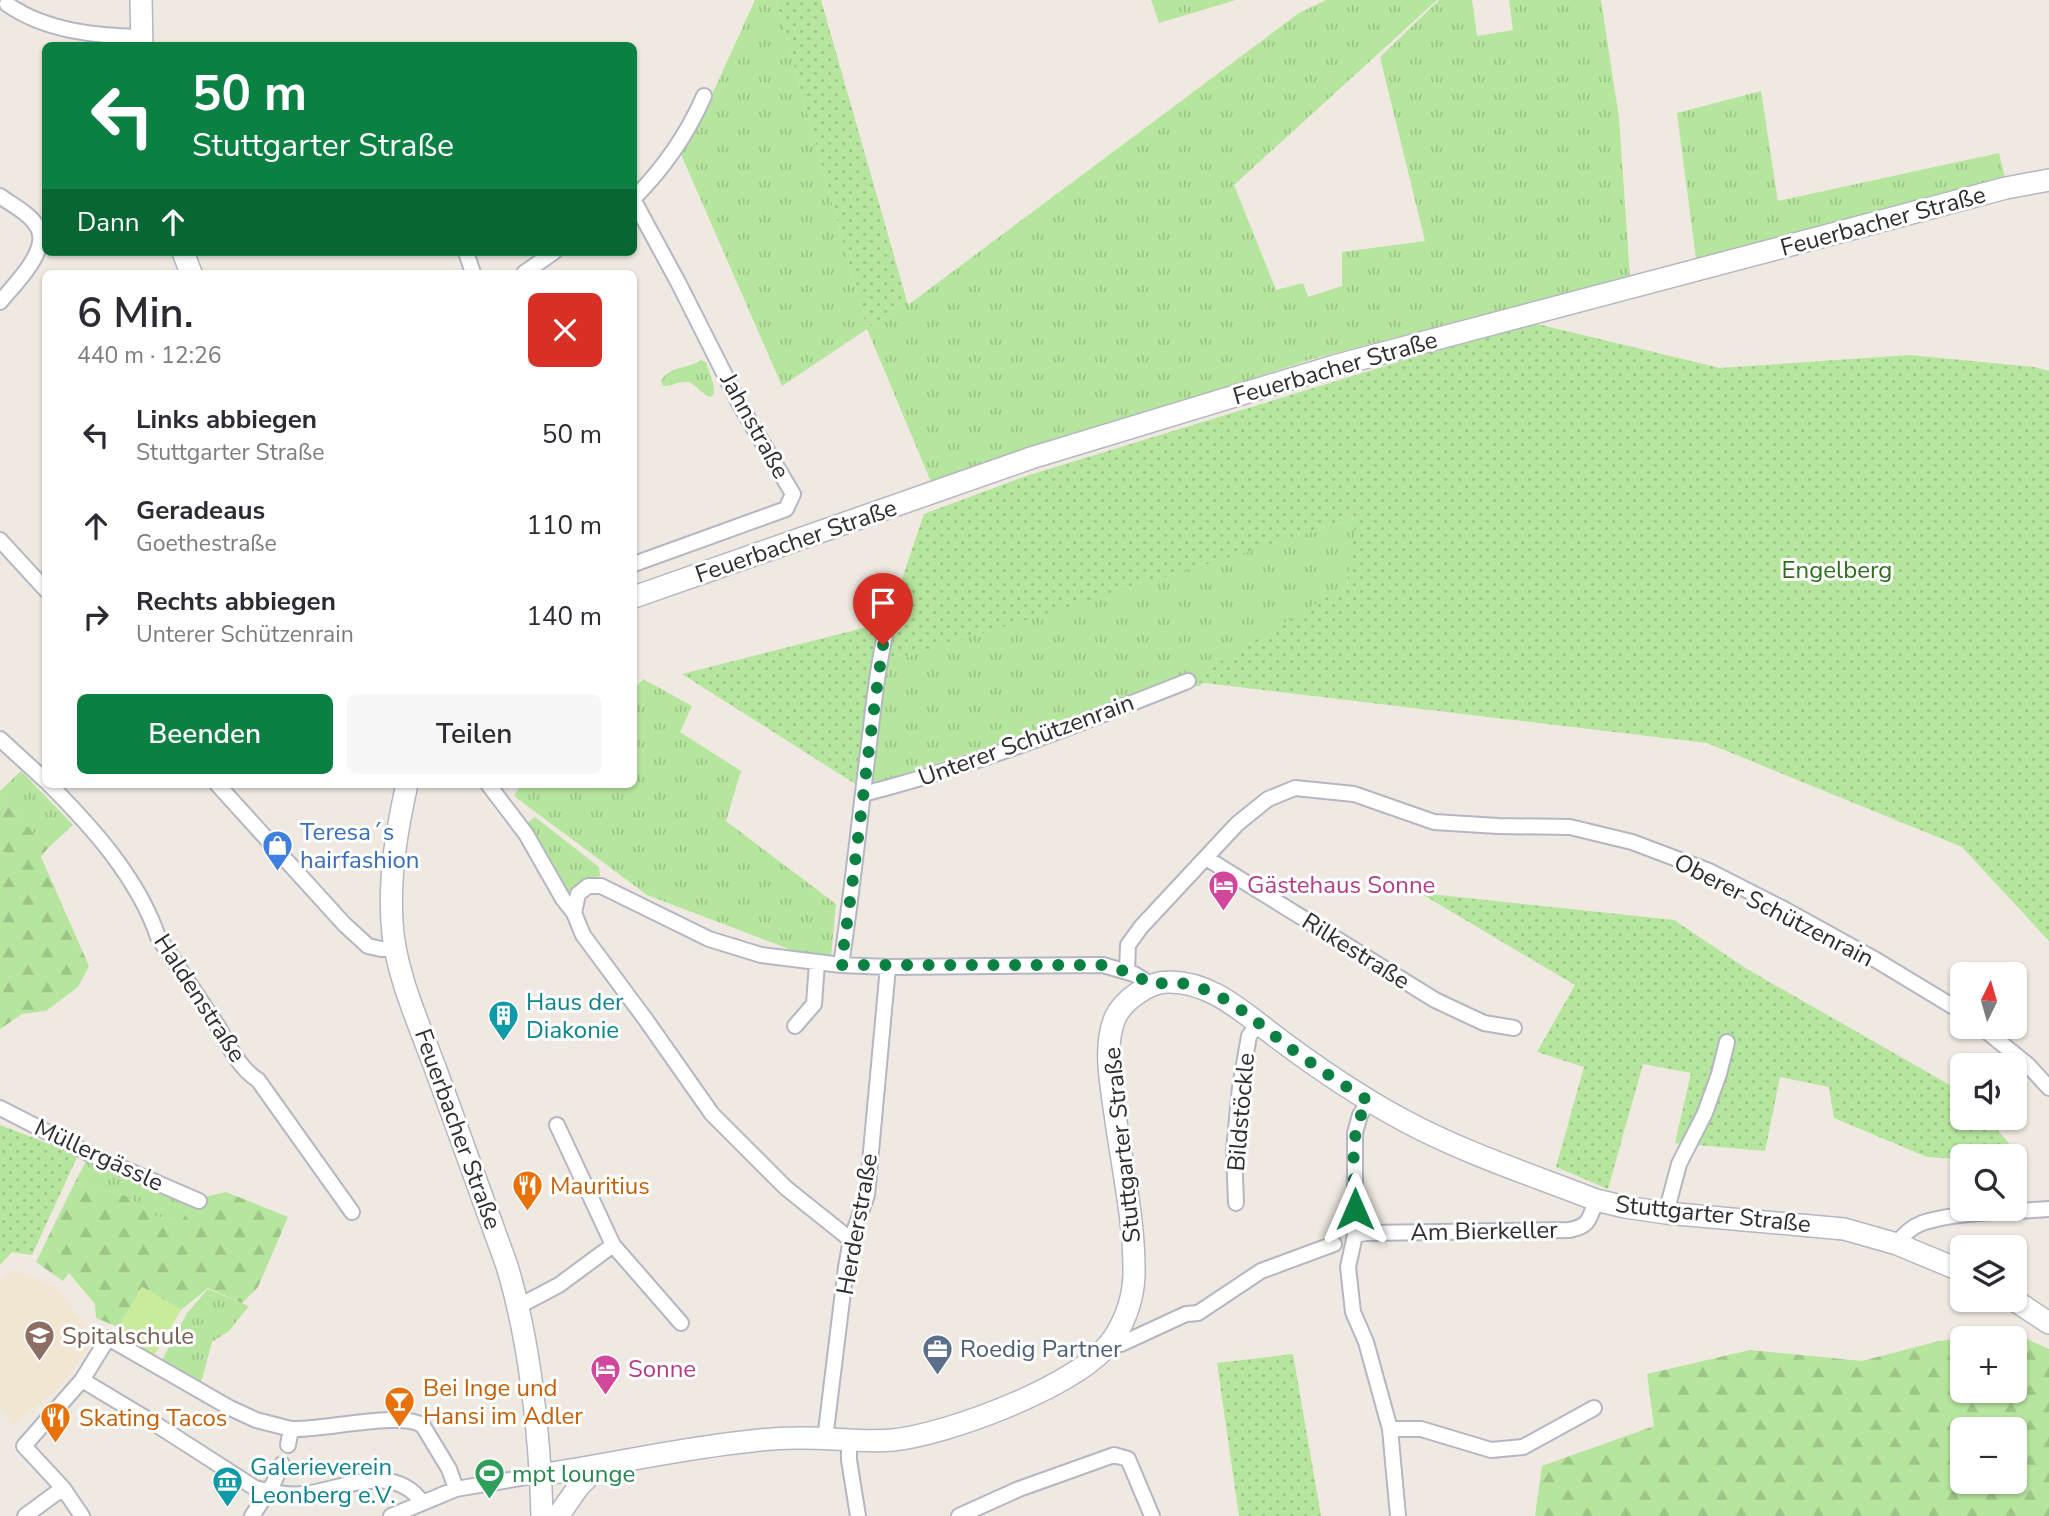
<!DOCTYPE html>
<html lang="de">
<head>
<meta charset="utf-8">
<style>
  body { margin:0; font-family:"Nunito Sans",sans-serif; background:#f7f7f7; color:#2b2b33; height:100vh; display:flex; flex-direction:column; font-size:26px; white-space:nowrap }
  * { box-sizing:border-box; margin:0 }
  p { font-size:23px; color:#7c7c81 }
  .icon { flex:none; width:38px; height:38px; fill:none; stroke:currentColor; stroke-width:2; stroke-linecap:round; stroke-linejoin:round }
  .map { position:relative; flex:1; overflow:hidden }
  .panel { position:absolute; left:42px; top:270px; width:595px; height:518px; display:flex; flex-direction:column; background:#fff; border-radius:10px; box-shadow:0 2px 5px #0004 }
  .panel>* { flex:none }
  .hud { position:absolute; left:42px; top:42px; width:595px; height:214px; border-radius:10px; box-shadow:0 2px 5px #0004; background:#0b8043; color:#fff; overflow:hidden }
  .needle { width:46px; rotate:5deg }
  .controls { position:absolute; left:1950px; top:962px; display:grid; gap:14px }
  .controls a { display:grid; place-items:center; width:77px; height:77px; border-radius:10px; background:#fff; box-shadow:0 2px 5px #0004; font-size:35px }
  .pin { position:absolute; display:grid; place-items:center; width:60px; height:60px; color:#fff; margin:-72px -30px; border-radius:50% 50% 50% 0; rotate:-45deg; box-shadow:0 0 7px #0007 }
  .pin .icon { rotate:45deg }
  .me { position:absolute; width:77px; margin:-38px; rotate:0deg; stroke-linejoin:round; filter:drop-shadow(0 0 5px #0008) }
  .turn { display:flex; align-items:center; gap:24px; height:147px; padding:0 35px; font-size:32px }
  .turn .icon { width:91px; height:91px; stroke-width:2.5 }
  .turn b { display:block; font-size:49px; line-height:60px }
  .then { display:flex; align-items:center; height:66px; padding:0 35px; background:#0003; gap:14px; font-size:26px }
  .round { display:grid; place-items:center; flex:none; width:74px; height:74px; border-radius:10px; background:#f7f7f7 }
  .headline { display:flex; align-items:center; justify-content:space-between; height:119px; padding:0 35px }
  h1 { font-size:42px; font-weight:600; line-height:52px }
  .button { display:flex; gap:14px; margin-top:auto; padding:14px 35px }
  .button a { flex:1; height:80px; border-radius:10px; background:#0b8043; color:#fff; font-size:28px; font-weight:600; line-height:80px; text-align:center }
  .button a+a { background:#f7f7f7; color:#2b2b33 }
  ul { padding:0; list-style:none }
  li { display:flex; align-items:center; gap:21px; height:91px; padding:0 35px }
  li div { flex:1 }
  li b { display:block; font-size:26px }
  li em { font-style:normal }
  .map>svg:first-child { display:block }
</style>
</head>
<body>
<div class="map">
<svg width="2049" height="1516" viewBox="0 0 2049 1516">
  <defs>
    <pattern id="grass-tufts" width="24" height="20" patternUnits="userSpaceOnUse" patternTransform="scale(1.75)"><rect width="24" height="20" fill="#b6e59e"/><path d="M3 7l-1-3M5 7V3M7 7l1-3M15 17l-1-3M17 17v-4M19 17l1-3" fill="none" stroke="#9dc588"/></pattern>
    <pattern id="forest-firs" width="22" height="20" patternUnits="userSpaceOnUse" patternTransform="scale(1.75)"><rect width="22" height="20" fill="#b6e59e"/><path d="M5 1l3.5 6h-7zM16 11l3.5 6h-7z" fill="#9dc588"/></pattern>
    <pattern id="garden-dots" width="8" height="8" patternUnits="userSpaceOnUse" patternTransform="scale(1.75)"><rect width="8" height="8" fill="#b6e59e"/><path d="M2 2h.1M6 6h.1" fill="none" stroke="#9dc588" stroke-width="1.8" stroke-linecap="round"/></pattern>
  </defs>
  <rect width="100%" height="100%" fill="#efe9e1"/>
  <!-- education -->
  <path fill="#f0e6d1" d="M 14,1270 L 58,1288 L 94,1340 L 60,1387 L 13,1425 L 0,1409 L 0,1280 Z"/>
  <!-- grass -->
  <path fill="url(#grass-tufts)" d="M 755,0 L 776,0 L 867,328 L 908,305 L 1299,13 L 1326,0 L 1437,0 L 1234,185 L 1276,290 L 1303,283 L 1308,297 L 1342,286 L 1342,252 L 1425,241 L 1380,57 L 1439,0 L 1472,0 L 1477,36 L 1513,30 L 1509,0 L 1601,0 L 1619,118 L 1630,277 L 1312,359 L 932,484 L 867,329 L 782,386 L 680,152 L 715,88 Z
    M 1151,0 L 1236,0 L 1159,23 Z
    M 1761,91 L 1778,201 L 1999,153 L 2005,178 L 1696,259 L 1677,113 Z
    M 701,360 L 706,362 C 710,377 714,378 714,394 L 710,397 C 702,394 698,387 691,383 C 682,379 673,387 663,386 L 661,381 C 670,365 687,370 701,360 Z
    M 1357,518 L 1347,585 L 1199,686 L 1181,684 L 864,787 L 881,660 Z
    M 643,679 L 692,706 L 680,732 L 741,771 L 726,821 L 836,904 L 831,956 L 794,951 L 647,895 L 514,796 L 522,784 L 634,784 L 634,690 Z
    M 21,771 L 73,825 L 48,848 L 0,797 L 0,791 Z
    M 535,817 L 599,867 L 600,876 C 586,878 580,883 572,893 L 565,894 L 525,825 Z
    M 90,1154 L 195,1199 L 182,1220 L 157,1217 L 126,1196 L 75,1182 Z
    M 208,1289 L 249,1306 L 229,1331 L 212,1342 L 202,1379 L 196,1389 L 172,1374 L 162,1360 L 187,1313 Z"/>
  <!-- forest -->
  <path fill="url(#forest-firs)" fill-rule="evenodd" d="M 0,797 L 48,848 L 41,857 L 89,966 L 78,987 L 46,1011 L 22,1014 L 0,1029 Z
    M 75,1182 L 126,1196 L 157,1217 L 182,1220 L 195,1199 L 226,1192 L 288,1217 L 258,1287 L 242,1303 L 208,1288 L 181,1310 L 142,1287 L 118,1327 L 96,1318 L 95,1304 L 69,1273 L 63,1281 L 36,1262 Z
    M 2006,1330 L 2049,1349 L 2049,1516 L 1535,1516 L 1542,1466 L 1654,1426 L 1647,1374 L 1750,1350 L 1862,1361 L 1935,1342 ZM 1962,1339 L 2014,1339 L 2014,1391 L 1962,1391 ZM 1962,1430 L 2014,1430 L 2014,1482 L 1962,1482 Z"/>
  <!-- garden -->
  <path fill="url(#garden-dots)" d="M 776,0 L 821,0 L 908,305 L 867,328 Z
    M 1529,322 L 1720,368 L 1910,355 L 2034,367 L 2049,371 L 2049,941 L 1962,847 L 1707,743 L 1188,681 L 1347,585 L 1356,518 L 880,665 L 860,787 L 682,674 L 871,626 L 885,629 L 924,514 L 1026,476 Z
    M 1420,893 L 1674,920 L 1747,969 L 1962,1092 L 1962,1118 L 1987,1118 L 2027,1164 L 2014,1163 L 2014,1157 L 1962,1157 L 1962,1159 L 1927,1157 L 1834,1118 L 1829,1087 L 1780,1077 L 1765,1151 L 1675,1143 L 1691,1073 L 1643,1064 L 1608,1189 L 1556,1167 L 1584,1067 L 1537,1052 L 1575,985 Z
    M 0,1125 L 78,1155 L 32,1255 L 12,1252 L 0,1265 Z
    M 1293,1354 L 1321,1516 L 1239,1516 L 1217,1363 Z"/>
  <!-- pitch -->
  <path fill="#c9ec9a" d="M 142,1287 L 181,1310 L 152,1359 L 127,1344 L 132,1335 L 118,1327 Z"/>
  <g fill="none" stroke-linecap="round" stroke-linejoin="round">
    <defs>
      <path id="street" d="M 7,4 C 45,31 96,36 141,37
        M 0,196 C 12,205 31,214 38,228 C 50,251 13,286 0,302
        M 634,198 C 664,168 687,135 704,96
        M 634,201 L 679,284 L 740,405 L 793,494 L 786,509 L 634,564
        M 466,252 L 473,273
        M 524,273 L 554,252
        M 0,540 L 46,590
        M 0,739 L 46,781
        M 49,784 C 92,827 138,878 158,937 L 219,1028 C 228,1046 241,1070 258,1080 L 352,1212
        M 217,784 L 344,924 L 368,946 L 381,949 L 395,949
        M 488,784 L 526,834 L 563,899 L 574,913
        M 863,794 C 974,766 1082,723 1188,681
        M 1206,858 L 1435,1000 L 1484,1023 L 1514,1028
        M 841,965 C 852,894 859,823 868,752 C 874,704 878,655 892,609
        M 1127,971 L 1128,945 L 1141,927 L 1237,824 L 1268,799 L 1295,788 L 1354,794 L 1434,822 L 1498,826 L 1570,827 L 1632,842 L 1709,871 L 1780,907 L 1876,960 L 1962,1012
        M 795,1026 L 814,1004 L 817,963
        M 1981,1027 L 2028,1065 L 2049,1088
        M 1369,1101 L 1360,1115 L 1355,1133 L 1355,1235 L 1348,1267 L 1353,1312 L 1366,1342 L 1390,1429 L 1398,1516
        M 0,1108 L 90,1154 L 199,1201
        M 557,1125 L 613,1245 L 681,1323
        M 1236,1203 L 1234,1150 L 1240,1087 L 1249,1036 L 1258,1023
        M 1666,1213 L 1679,1164 L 1705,1113 L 1719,1074 L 1727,1042
        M 1355,1235 L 1366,1233 L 1569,1230 C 1589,1227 1590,1218 1596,1200
        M 851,1240 L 786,1188 L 712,1114 L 646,1020 L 583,935 L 574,913 L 578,894 L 588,886 L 601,886 L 709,939 L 761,955 L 841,965 L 888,967 L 1103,965 L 1134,974 L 1152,985
        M 1897,1244 C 1903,1235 1912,1227 1922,1223 C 1959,1211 2010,1212 2049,1209
        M 519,1306 L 559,1285 L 613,1245
        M 1110,1344 L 1121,1344 L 1186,1314 L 1198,1313 L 1261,1271 L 1334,1244
        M 82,1380 L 157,1425 L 255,1488 C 270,1492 289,1496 304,1494 C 343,1489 393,1462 422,1502
        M 1390,1429 L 1421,1429 L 1491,1450 L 1523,1447 L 1594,1408
        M 825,1439 L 846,1267 L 851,1240 L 867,1195 L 888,967
        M 849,1440 L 849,1460 L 858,1516
        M 288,1445 L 291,1429 C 321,1431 404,1410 423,1426 L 449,1469 L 456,1489
        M 25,1516 L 63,1488
        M 82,1516 L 63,1488 L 24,1446 L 82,1380 L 108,1338 L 230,1408 L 256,1420 L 291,1429
        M 252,1516 L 273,1484 L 282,1464
        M 391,1516 L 456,1489 L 539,1475
        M 959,1516 L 1019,1489 L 1114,1455 L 1128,1459 L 1152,1516"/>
      <path id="secondary" d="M 141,0 L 142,46
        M 183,252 L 191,273
        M 634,597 L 1031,458 L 1334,366 L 2006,188 L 2049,180
        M 407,784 C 397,829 389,875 392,922 C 394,970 419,1024 436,1070 C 460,1135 483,1200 507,1266 C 530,1342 540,1436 542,1516
        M 2014,1300 L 2049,1323
        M 539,1475 C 610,1465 680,1448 752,1441 C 767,1439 782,1438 796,1438 C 829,1437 861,1443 893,1440 C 949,1434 1081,1385 1113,1339 C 1125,1321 1133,1298 1134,1276 C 1135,1222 1122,1167 1115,1114 C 1111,1084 1103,1047 1115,1018 C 1123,1000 1149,982 1168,982 C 1207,981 1238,1008 1267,1030 C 1310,1063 1355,1094 1403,1120 C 1464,1153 1532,1175 1596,1200 L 1625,1207 L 1666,1213 L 1844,1229 L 1897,1244 L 1962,1271
        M 558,1516 L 579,1486 L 599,1466"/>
    </defs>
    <!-- street casing -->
    <use href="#street" stroke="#b4b7c1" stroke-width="18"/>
    <!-- secondary casing -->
    <use href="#secondary" stroke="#b4b7c1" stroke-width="24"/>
    <!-- street -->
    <use href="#street" stroke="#fff" stroke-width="14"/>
    <!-- secondary -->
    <use href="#secondary" stroke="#fff" stroke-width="21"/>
  </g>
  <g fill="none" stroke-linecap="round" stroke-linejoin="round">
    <!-- route -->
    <path stroke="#0b8043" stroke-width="12" stroke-dasharray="0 21.6" d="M 883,645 C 867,752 857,859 841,965 L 1103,965 L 1134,974 L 1152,985 C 1207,971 1253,1021 1293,1050 C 1318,1068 1343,1085 1369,1101 C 1347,1130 1355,1174 1355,1209"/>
  </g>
  <!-- icons -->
  <defs>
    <symbol id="shop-pin" viewBox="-11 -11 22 30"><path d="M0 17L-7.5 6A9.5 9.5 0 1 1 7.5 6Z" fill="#3f7fe0" stroke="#fff"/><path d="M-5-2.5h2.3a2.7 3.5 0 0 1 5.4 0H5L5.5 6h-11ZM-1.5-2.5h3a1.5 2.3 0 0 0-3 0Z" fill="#fff"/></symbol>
    <symbol id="hotel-pin" viewBox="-11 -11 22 30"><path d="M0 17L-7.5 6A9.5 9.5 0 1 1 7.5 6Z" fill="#d1479c" stroke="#fff"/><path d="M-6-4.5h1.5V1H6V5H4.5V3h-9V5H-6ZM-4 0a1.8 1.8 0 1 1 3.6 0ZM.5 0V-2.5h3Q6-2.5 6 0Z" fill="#fff"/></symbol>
    <symbol id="building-pin" viewBox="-11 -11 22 30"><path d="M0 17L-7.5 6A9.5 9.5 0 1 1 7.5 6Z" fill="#0f9aa8" stroke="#fff"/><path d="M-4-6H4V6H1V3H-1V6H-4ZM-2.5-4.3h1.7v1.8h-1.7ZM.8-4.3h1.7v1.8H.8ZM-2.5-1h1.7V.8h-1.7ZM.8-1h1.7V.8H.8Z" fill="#fff"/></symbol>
    <symbol id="restaurant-pin" viewBox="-11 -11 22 30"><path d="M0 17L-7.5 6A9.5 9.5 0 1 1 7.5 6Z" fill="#e8710a" stroke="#fff"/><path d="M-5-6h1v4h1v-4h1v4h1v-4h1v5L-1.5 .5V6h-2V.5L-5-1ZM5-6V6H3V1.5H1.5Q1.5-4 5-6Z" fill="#fff"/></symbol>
    <symbol id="school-pin" viewBox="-11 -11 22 30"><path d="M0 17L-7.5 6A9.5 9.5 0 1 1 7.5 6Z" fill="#8d6e63" stroke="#fff"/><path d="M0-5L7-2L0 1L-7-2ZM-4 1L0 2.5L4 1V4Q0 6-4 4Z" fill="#fff"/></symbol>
    <symbol id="office-pin" viewBox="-11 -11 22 30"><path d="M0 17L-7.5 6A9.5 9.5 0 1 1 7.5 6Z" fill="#5c6f8a" stroke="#fff"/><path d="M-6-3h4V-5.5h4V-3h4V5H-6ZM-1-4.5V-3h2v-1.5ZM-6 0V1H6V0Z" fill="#fff"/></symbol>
    <symbol id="bar-pin" viewBox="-11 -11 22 30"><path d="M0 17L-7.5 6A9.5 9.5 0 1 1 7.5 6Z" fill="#e8710a" stroke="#fff"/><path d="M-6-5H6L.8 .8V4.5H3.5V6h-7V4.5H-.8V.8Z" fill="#fff"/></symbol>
    <symbol id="stadium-pin" viewBox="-11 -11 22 30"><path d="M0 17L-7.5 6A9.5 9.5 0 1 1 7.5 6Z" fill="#2e9e5b" stroke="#fff"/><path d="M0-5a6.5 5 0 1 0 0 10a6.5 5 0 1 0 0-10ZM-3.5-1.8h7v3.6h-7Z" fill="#fff"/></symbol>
    <symbol id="museum-pin" viewBox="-11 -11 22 30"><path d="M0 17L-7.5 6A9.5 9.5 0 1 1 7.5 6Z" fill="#0f9aa8" stroke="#fff"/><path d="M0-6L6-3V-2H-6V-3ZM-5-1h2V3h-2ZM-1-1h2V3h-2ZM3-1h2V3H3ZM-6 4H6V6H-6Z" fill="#fff"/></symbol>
  </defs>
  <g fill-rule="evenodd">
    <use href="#shop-pin" x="260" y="828" width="35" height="47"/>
    <use href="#hotel-pin" x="1206" y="868" width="35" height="47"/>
    <use href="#building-pin" x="486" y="998" width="35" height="47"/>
    <use href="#restaurant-pin" x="510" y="1168" width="35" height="47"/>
    <use href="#school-pin" x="22" y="1318" width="35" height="47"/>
    <use href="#office-pin" x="920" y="1332" width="35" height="47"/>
    <use href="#hotel-pin" x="588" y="1352" width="35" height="47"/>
    <use href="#bar-pin" x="382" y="1384" width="35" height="47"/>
    <use href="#restaurant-pin" x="38" y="1400" width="35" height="47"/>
    <use href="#stadium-pin" x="472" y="1456" width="35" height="47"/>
    <use href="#museum-pin" x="210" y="1464" width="35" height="47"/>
  </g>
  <g text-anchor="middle" stroke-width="6" stroke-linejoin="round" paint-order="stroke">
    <!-- street labels -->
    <g font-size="24" fill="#2e2e2e" stroke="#fff">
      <text transform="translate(1883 221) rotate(-15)" y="8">Feuerbacher Straße</text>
      <text transform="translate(1335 368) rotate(-16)" y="8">Feuerbacher Straße</text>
      <text transform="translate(755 426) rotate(61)" y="8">Jahnstraße</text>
      <text transform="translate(796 541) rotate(-19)" y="8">Feuerbacher Straße</text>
      <text transform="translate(1026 740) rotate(-20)" y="8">Unterer Schützenrain</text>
      <text transform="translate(1774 910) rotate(27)" y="8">Oberer Schützenrain</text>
      <text transform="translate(1356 951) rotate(32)" y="8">Rilkestraße</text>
      <text transform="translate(200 998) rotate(57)" y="8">Haldenstraße</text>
      <text transform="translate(1241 1112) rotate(-85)" y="8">Bildstöckle</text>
      <text transform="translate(458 1129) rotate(70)" y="8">Feuerbacher Straße</text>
      <text transform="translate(1122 1145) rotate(-96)" y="8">Stuttgarter Straße</text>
      <text transform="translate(99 1155) rotate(25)" y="8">Müllergässle</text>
      <text transform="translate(1713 1214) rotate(6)" y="8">Stuttgarter Straße</text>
      <text transform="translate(857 1224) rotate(-80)" y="8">Herderstraße</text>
      <text transform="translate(1484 1231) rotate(-1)" y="8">Am Bierkeller</text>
    </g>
    <!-- park labels -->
    <g font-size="24" fill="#2c6e1b" stroke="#fff">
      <text x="1837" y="578">Engelberg</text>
    </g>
    <!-- shop labels -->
    <g font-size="24" fill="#366cbe" stroke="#fff" text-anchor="start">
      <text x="300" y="840">Teresa´s<tspan x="300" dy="28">hairfashion</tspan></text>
    </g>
    <!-- hotel labels -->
    <g font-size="24" fill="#b23c85" stroke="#fff" text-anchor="start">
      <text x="1247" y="893">Gästehaus Sonne</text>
      <text x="628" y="1377">Sonne</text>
    </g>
    <!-- culture labels -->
    <g font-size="24" fill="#0d838f" stroke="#fff" text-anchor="start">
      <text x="526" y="1010">Haus der<tspan x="526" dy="28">Diakonie</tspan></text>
      <text x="250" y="1475">Galerieverein<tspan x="250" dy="28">Leonberg e.V.</tspan></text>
    </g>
    <!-- food labels -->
    <g font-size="24" fill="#c56008" stroke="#fff" text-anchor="start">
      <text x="550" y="1194">Mauritius</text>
      <text x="423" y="1396">Bei Inge und<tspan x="423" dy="28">Hansi im Adler</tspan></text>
      <text x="79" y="1426">Skating Tacos</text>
    </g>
    <!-- education labels -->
    <g font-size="24" fill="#785e54" stroke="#fff" text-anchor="start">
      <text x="62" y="1344">Spitalschule</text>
    </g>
    <!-- service labels -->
    <g font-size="24" fill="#4e5e75" stroke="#fff" text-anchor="start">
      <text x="960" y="1357">Roedig Partner</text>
    </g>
    <!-- leisure labels -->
    <g font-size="24" fill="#27864d" stroke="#fff" text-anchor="start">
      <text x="512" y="1482">mpt lounge</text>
    </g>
  </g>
</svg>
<div class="controls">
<a><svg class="needle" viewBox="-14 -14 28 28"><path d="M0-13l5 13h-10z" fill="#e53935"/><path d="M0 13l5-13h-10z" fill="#7c7c81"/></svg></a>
<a><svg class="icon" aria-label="sound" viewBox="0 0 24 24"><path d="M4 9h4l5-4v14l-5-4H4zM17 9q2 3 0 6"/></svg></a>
<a><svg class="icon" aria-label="search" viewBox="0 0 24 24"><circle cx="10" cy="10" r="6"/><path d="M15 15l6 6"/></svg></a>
<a><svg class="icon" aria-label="layers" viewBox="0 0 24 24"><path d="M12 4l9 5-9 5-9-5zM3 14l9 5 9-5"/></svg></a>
<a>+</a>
<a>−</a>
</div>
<div class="pin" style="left:883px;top:645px;background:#d93025"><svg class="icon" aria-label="arrive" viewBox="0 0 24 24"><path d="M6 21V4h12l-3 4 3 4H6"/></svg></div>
<svg class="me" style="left:1355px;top:1209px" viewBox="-20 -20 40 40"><path d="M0-17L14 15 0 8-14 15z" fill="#0b8043" stroke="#fff" stroke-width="4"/></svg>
<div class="hud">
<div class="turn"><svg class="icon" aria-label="left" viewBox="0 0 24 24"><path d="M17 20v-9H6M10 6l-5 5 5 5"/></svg><div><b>50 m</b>Stuttgarter Straße</div></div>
<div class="then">Dann<svg class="icon" aria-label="ahead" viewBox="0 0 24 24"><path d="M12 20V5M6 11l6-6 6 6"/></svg></div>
</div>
<section class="panel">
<div class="headline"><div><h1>6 Min.</h1><p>440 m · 12:26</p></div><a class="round" style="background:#d93025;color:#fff"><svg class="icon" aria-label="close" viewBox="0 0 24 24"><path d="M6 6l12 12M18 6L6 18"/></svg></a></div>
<ul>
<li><svg class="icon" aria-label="left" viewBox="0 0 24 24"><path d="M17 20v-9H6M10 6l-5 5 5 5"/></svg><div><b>Links abbiegen</b><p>Stuttgarter Straße</p></div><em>50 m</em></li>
<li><svg class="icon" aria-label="ahead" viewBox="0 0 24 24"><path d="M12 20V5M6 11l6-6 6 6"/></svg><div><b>Geradeaus</b><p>Goethestraße</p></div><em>110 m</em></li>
<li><svg class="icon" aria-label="right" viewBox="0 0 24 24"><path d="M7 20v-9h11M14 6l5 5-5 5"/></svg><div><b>Rechts abbiegen</b><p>Unterer Schützenrain</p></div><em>140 m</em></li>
</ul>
<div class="button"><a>Beenden</a><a>Teilen</a></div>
</section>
</div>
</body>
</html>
